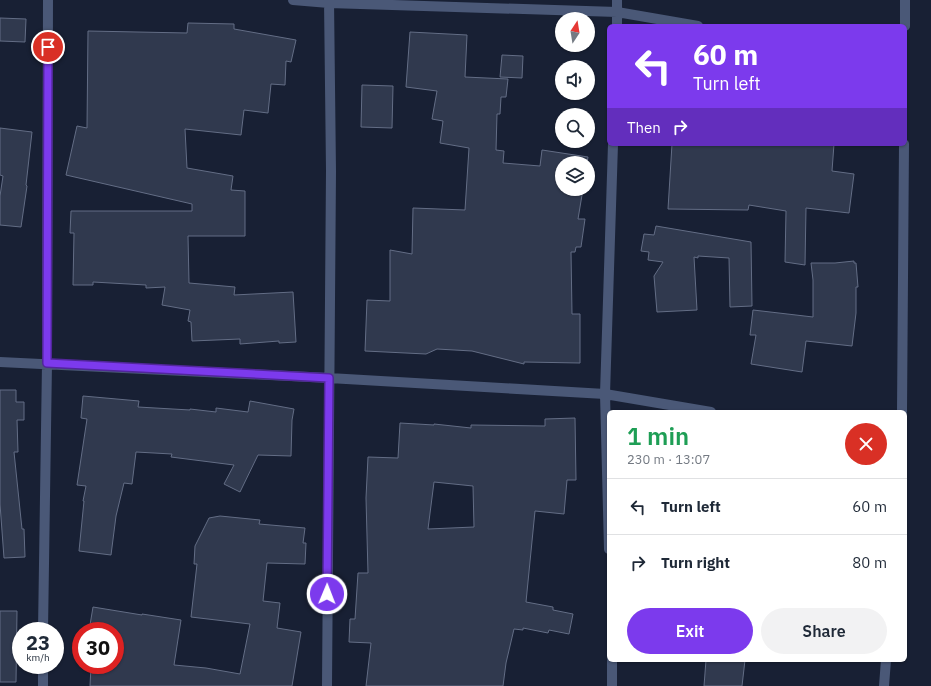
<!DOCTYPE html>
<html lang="en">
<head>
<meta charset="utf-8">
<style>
  body { margin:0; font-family:"IBM Plex Sans",sans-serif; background:#f2f2f3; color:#1f2937; height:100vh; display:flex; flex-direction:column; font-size:15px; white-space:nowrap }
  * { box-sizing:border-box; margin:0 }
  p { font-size:13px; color:#747a83 }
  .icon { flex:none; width:22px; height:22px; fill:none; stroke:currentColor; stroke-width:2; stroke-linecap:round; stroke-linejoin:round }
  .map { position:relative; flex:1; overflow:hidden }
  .side { position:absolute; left:607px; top:410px; width:300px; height:252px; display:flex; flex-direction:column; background:#fff; border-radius:6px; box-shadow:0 1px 3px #0004 }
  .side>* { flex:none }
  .hud { position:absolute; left:607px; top:24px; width:300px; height:122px; border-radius:6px; box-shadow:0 1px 3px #0004; background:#7c3aed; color:#fff; overflow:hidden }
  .needle { width:26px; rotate:12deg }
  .tools { position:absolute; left:555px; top:12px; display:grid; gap:8px }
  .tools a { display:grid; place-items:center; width:40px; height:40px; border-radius:50%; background:#fff; box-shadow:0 1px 3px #0004; font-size:20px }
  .speed { position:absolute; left:12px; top:622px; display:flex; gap:8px; font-size:20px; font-weight:700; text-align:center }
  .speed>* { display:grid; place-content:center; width:52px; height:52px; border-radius:50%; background:#fff; box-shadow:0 1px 3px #0004; line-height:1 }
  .speed small { font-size:10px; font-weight:400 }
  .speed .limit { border:6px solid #d22; background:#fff; color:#111 }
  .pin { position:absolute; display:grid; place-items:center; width:34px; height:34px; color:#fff; margin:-17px; border:2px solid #fff; border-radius:50%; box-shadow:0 1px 4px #0007 }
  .me { position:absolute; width:44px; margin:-22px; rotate:1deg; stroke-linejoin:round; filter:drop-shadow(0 0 3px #0008) }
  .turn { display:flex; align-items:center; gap:14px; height:84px; padding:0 20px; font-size:18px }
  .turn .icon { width:52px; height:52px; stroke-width:2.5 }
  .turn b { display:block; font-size:28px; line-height:34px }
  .then { display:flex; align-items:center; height:38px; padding:0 20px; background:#0003; gap:8px; font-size:15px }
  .round { display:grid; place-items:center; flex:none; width:42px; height:42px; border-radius:21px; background:#f2f2f3 }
  .headline { display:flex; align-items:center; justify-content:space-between; height:68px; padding:0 20px }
  h1 { font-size:24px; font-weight:600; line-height:30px; color:#1e9e55 }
  .cta { display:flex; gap:8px; margin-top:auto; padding:8px 20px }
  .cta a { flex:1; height:46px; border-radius:24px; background:#7c3aed; color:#fff; font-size:16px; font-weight:600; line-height:46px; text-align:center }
  .cta a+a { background:#f2f2f3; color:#1f2937 }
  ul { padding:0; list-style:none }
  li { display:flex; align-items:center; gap:12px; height:56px; padding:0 20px; border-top:1px solid #e0e1e3 }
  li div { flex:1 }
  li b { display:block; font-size:15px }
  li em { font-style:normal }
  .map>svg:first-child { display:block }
</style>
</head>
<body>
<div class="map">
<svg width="931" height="686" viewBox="0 0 931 686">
  <rect width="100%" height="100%" fill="#182034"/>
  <!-- building -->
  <path fill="#30394e" stroke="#636d85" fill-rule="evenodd" d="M 0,18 L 26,19 L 25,42 L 0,41 Z
    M 188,23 L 234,24 L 234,29 L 296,40 L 291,62 L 286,61 L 285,85 L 271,84 L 268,113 L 244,110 L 241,135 L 185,129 L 187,168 L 233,176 L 231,190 L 245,191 L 245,236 L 188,236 L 189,283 L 235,287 L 234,295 L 293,292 L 296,342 L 279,343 L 279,341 L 240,344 L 240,339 L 192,341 L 191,322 L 188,321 L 190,310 L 162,305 L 165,287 L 146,288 L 146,285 L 93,282 L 93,285 L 73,285 L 74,233 L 70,233 L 71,211 L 192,211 L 192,204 L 66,175 L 77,126 L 87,128 L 88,31 L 187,33 Z
    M 410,32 L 467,35 L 465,77 L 508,79 L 506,97 L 501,97 L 500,114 L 497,114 L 496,150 L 504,151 L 503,163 L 540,166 L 542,150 L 588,157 L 587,163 L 562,163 L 562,189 L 583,189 L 578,219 L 585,219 L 581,247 L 576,247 L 575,252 L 571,252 L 572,314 L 580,314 L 580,363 L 524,362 L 524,364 L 472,351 L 437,349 L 426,354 L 365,351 L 367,300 L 390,301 L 390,250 L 412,254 L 413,208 L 465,210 L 469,148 L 440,143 L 443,121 L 432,119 L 437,91 L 406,87 Z
    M 502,55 L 523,56 L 522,78 L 500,77 Z
    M 362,85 L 393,86 L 392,128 L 361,127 Z
    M 0,128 L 32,132 L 26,185 L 27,186 L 21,227 L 0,225 L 0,196 L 3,176 L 0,175 Z
    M 672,144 L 834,144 L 832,171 L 854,174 L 849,213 L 806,208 L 805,265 L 785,262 L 786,211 L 749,205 L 748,210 L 668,209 Z
    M 656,226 L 751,242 L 752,306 L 730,307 L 729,258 L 698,256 L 698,258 L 694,257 L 697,310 L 657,312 L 654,276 L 663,262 L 648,260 L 649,252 L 641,251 L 644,234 L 654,235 Z
    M 854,261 L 854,263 L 856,263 L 858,287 L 856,287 L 856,313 L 852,346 L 806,341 L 802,372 L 751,364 L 756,335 L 750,335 L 753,310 L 813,317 L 813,280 L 811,263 L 835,263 Z
    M 0,390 L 16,390 L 16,402 L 24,402 L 24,420 L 17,420 L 18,452 L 14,452 L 22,529 L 24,529 L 25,557 L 4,558 L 0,504 Z
    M 83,396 L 139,401 L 138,407 L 190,410 L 190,409 L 216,412 L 216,408 L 248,412 L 250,401 L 294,409 L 292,420 L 291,456 L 258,455 L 240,492 L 224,484 L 234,465 L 171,457 L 172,454 L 136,452 L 132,484 L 124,483 L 116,516 L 111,555 L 79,551 L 84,501 L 83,501 L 86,486 L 77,485 L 87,419 L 81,418 Z
    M 575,418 L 576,480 L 567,480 L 564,514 L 535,511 L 526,602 L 553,607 L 553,610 L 573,614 L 569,634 L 549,630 L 548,633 L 523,628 L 523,630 L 514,629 L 506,663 L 503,686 L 366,686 L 371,643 L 349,642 L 350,619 L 355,619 L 358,573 L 368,573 L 366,498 L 368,457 L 398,458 L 400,423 L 434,425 L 434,424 L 471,428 L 471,425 L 545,426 L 545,419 ZM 434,482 L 473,486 L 474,527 L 428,529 Z
    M 220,516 L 260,520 L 259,524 L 305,528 L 303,543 L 306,543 L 305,564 L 267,563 L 263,601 L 280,603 L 277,628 L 301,632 L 292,686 L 90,686 L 91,666 L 115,666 L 115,631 L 89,631 L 93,607 L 142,615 L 142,614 L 181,620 L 174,665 L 206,668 L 240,674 L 250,624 L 191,617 L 197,564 L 194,564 L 195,546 L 209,518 Z
    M 0,611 L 17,611 L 16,682 L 0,682 Z
    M 706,660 L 745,660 L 742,686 L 704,686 Z"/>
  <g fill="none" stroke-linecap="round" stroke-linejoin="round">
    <!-- minor -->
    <path stroke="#4a5877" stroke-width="10" d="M 293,0 L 329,3 L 617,12 L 698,26
      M 617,26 L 617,0
      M 905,26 L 905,0
      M 0,362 L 329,378 L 605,394 L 711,412
      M 902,412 L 904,144
      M 609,549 L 605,394 L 613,144
      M 43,631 L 47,363 L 48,0
      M 612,660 L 612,686
      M 43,686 L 43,665
      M 327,686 L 331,171 L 329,0
      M 884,686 L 886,660"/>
  </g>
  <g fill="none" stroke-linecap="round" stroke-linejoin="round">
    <defs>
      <path id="route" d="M 48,47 L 47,363 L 329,378 L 327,594"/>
    </defs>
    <!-- route casing -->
    <use href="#route" stroke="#51269a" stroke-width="10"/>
    <!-- route -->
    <use href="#route" stroke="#7c3aed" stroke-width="7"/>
  </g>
</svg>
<div class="tools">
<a><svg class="needle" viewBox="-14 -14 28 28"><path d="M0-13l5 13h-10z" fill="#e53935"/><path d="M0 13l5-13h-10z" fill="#747a83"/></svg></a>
<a><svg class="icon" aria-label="sound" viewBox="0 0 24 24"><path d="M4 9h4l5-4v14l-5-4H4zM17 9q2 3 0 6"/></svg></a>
<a><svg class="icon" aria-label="search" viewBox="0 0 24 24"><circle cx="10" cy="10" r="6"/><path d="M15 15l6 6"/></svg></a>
<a><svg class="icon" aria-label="layers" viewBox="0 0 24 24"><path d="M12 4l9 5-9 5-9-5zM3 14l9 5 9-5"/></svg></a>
</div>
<div class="speed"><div>23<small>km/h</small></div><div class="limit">30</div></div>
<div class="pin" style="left:48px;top:47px;background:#d93025"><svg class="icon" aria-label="arrive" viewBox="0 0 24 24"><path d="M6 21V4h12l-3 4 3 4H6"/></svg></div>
<svg class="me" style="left:327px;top:594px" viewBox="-20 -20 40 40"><circle r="17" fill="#7c3aed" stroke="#fff" stroke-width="3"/><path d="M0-11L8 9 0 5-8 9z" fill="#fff"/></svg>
<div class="hud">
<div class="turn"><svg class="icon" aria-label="left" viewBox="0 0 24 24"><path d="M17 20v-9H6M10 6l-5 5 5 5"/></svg><div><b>60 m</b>Turn left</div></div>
<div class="then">Then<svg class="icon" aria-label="right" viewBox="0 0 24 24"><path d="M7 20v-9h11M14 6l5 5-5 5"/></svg></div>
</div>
<section class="side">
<div class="headline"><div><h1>1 min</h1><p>230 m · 13:07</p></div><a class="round" style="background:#d93025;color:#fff"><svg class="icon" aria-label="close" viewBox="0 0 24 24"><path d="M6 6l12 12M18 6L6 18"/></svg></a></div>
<ul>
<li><svg class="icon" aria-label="left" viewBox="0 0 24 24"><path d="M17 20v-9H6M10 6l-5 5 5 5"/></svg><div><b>Turn left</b></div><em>60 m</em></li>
<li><svg class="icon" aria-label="right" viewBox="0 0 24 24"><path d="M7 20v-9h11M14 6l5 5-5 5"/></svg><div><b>Turn right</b></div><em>80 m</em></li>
</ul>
<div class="cta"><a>Exit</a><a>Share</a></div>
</section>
</div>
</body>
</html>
